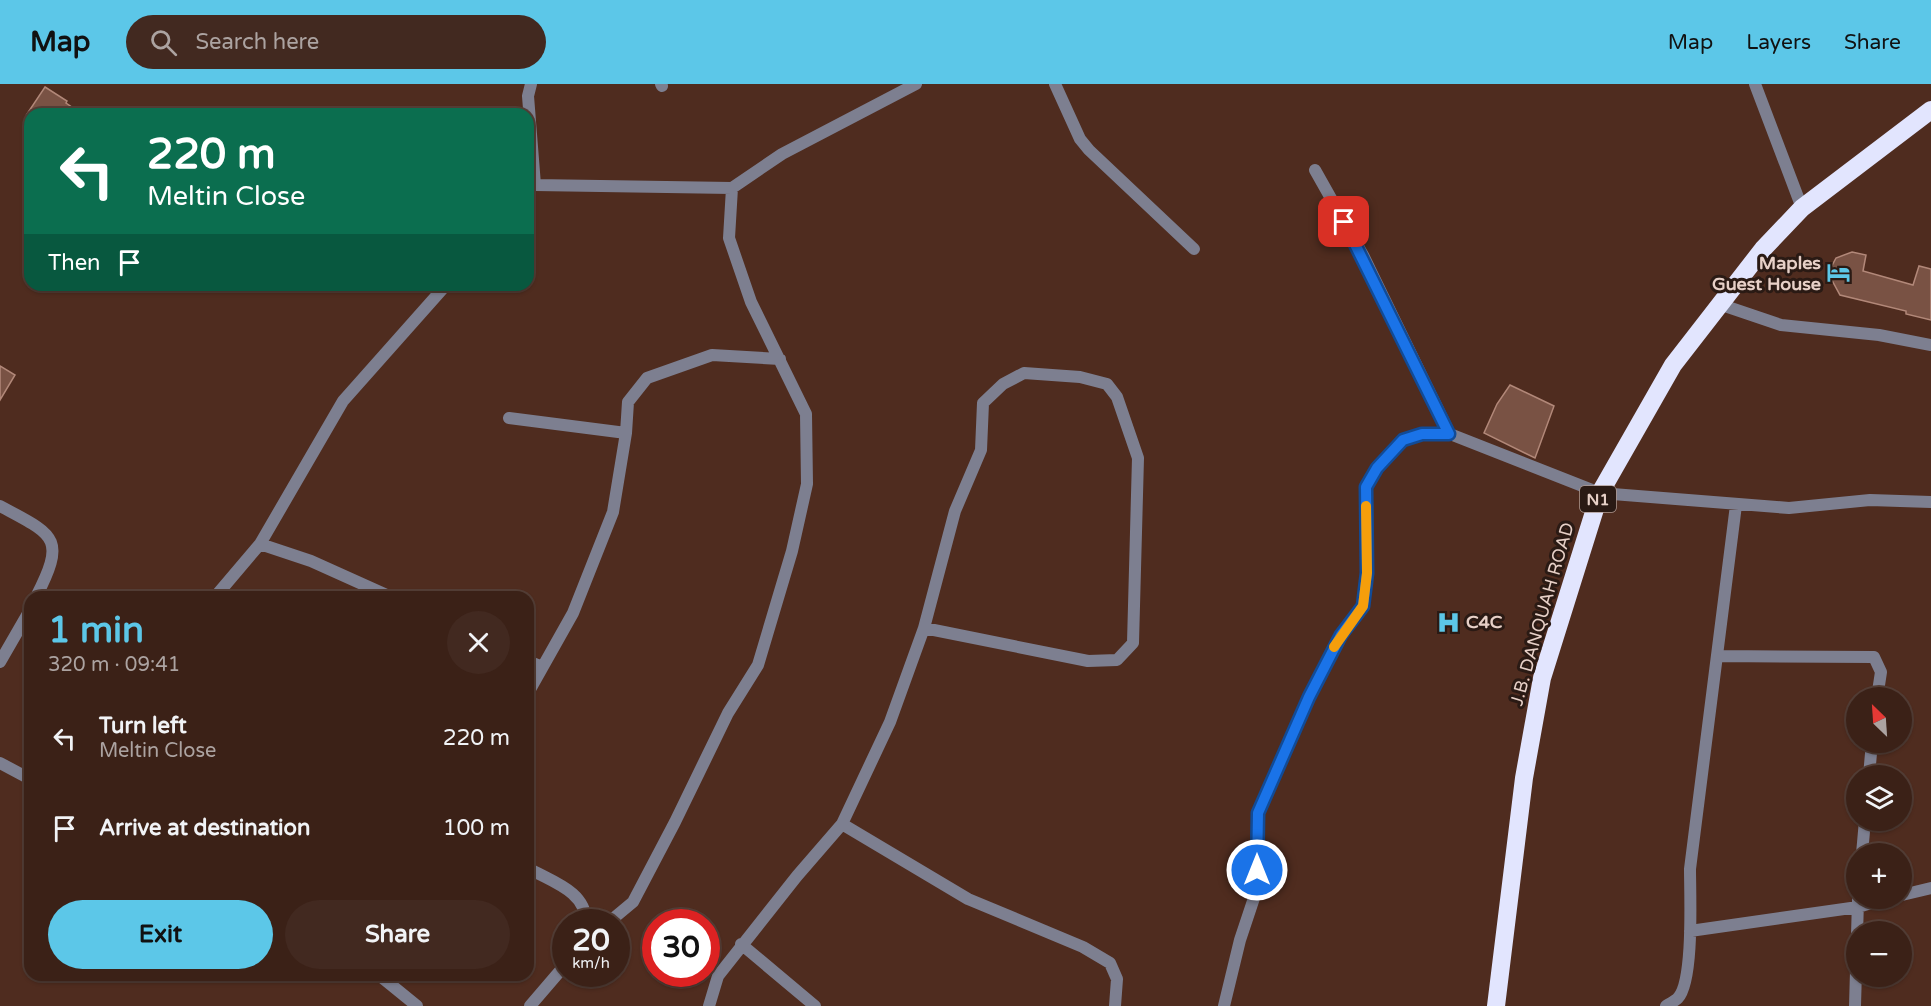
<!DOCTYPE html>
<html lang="en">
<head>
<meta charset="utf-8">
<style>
  body { margin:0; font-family:"Varela Round",sans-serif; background:#422920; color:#f1f3f6; height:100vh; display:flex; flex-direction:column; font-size:22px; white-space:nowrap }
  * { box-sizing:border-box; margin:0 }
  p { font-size:20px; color:#aca3a1 }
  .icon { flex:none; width:33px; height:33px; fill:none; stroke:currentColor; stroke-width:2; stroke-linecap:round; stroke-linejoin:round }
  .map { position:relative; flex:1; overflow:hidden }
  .details { position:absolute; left:24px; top:507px; width:510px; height:390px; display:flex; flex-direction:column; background:#3b2117; border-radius:18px; box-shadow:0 2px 4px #0004,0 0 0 2px #543e36 }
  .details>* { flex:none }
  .top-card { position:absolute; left:24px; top:24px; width:510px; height:183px; border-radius:18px; box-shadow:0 2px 4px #0004,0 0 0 2px #543e36; background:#0b6e4f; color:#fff; overflow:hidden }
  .needle { width:39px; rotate:335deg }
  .fabs { position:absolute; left:1846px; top:603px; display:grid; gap:12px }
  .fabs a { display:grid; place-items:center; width:66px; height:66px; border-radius:50%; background:#3b2117; box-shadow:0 2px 4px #0004,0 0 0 2px #543e36; font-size:30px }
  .speed { position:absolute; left:552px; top:825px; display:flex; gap:12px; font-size:30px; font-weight:700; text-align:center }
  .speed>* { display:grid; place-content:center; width:78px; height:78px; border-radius:50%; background:#3b2117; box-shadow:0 2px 4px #0004,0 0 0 2px #543e36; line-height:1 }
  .speed small { font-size:15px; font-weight:400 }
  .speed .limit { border:9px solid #d22; background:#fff; color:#111 }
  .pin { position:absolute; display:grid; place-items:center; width:51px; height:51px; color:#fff; margin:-26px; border-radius:12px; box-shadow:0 3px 9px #0006 }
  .me { position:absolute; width:66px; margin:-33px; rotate:0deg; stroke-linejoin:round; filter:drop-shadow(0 0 4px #0008) }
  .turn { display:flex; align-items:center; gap:21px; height:126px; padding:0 24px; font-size:27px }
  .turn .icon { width:78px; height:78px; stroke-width:2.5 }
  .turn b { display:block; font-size:42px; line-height:51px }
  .then { display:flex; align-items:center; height:57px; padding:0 24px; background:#0003; gap:12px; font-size:22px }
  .round { display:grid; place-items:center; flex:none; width:63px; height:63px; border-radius:32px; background:#422920 }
  .overview { display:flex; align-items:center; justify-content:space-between; height:102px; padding:0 24px }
  h1 { font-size:36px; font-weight:800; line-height:45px; color:#5cc7e8 }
  .button { display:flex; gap:12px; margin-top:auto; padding:12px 24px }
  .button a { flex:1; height:69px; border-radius:36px; background:#5cc7e8; color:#111; font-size:24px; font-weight:800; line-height:69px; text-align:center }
  .button a+a { background:#422920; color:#f1f3f6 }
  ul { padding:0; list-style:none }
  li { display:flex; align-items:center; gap:18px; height:90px; padding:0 24px }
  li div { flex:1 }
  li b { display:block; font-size:22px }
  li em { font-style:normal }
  header { display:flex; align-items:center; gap:36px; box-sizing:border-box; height:84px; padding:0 30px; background:#5cc7e8; color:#111 }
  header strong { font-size:28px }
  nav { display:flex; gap:33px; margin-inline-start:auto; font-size:21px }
  .search { width:420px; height:54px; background:#422920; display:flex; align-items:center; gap:15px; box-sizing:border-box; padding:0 21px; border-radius:33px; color:#aca3a1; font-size:22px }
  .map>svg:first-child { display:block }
</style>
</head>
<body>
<header>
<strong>Map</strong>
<div class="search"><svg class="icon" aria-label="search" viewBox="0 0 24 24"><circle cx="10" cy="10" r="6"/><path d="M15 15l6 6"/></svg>Search here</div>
<nav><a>Map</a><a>Layers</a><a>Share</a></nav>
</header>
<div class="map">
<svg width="1931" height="922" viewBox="0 0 1931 922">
  <rect width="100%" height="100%" fill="#4f2c1f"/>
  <!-- building -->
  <path fill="#795244" stroke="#b28879" stroke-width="1.5" d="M 45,3 L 67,17 L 66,19 L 82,30 L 27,30 Z
    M 1852,168 L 1866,171 L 1863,187 L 1913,201 L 1919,182 L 1931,185 L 1931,236 L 1906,230 L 1906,227 L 1840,211 L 1828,189 L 1836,174 Z
    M 0,282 L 15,291 L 0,316 Z
    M 1510,301 L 1554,322 L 1535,374 L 1484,349 L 1497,320 Z"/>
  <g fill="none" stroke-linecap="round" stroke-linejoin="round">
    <!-- street -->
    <path stroke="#7d7f90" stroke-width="12" d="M 531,0 L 528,12 L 535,101 L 732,104 L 782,70 L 916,0
      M 661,0 L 662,2
      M 1055,0 L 1080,55 L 1089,66 L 1194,165
      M 1755,0 L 1802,124
      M 1315,86 L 1364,173 L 1450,350 L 1600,409 L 1789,424 L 1870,416 L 1931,418
      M 1719,220 L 1781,241 L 1879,251 L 1931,261
      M 509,334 L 626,349
      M 0,422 C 54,451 67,453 36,513
      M 260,460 L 311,477 L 391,513
      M 215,513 L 260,460 L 343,317 L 446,201
      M 1717,572 L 1874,573 L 1881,588 L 1877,614
      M 528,577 L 540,582
      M 0,578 L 30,526
      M 528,609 L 573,529 L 613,428 L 626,349 L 628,318 L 647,294 L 712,271 L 780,275
      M 0,679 L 30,695
      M 1869,692 L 1872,658
      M 842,740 L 968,815 L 1083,863 L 1110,879 L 1117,895 L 1115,922
      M 1862,770 L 1865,736
      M 528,784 C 552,798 586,807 586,838
      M 1902,811 L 1931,804
      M 609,838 L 633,818 L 675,738 L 728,629 L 758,581 L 792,467 L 807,400 L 806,330 L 751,218 L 729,154 L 732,104
      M 1690,847 L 1858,823 L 1888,814
      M 741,860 L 815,922
      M 379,891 L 417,922
      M 530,922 L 566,880
      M 709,922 L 718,892 L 797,792 L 842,740 L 890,638 L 924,544 L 955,427 L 981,366 L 983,319 L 1003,300 L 1024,289 L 1080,293 L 1107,300 L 1117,313 L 1138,374 L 1133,559 L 1117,576 L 1088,577 L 924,544
      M 1224,922 L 1240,856 L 1257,805 L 1258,729 L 1309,613 L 1341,551 L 1363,522 L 1367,489 L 1366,403 L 1377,384 L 1403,356 L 1422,350 L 1450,350
      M 1666,922 C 1669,920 1675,917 1678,914 C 1694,897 1690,811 1690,785 L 1736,421
      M 1855,922 L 1858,816"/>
    <!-- highway -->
    <path stroke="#e2e5fe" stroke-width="18" d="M 1496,922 L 1524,694 L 1542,594 L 1600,409 L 1673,281 L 1763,165 L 1802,124 L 1931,26"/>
  </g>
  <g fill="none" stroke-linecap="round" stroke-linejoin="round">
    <defs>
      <path id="route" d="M 1257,786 L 1258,729 L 1309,613 L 1341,551 L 1363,522 L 1367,489 L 1366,403 L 1377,384 L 1403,356 L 1422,350 L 1449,350 L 1344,138"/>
    </defs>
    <!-- route casing -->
    <use href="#route" stroke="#114b97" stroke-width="15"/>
    <!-- route -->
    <use href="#route" stroke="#1a73e8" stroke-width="10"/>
    <!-- slow -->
    <path stroke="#f59e0b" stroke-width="10" d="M 1334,563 L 1363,522 L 1367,489 L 1366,422"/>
  </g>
  <!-- icons -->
  <defs>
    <symbol id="hotel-bare" viewBox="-9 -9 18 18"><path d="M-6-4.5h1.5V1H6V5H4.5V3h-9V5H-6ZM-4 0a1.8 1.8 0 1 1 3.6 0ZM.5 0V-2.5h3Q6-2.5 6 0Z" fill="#5cc7e8" stroke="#2a1a14" stroke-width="2.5" paint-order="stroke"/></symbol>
    <symbol id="hospital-bare" viewBox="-9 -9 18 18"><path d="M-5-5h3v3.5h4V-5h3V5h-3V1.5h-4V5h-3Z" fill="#5cc7e8" stroke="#2a1a14" stroke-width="2.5" paint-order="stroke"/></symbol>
  </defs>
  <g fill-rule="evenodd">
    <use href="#hotel-bare" x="1822" y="172" width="33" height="33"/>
    <use href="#hospital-bare" x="1432" y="522" width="33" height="33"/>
  </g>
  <g text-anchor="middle" stroke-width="6" stroke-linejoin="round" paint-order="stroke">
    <!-- shield labels -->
    <rect fill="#2a1a14" stroke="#ae9991" stroke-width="1.5" x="1580" y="402" width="36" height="26" rx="4.5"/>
    <g font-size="16" font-weight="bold" fill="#e7d0c7">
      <text x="1598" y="421">N1</text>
    </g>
    <!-- poi labels -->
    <g font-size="18" font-weight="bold" fill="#e7d0c7" stroke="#2a1a14" text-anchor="end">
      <text x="1821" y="185">Maples<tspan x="1821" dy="21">Guest House</tspan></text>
      <text x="1466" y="544" text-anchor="start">C4C</text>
    </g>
    <!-- street labels -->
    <g font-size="18" fill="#e7d0c7" stroke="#2a1a14">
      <text transform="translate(1542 530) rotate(-74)" y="6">J.B. DANQUAH ROAD</text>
    </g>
  </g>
</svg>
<div class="fabs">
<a><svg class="needle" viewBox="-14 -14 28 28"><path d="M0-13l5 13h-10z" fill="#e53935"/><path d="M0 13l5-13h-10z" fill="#aca3a1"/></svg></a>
<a><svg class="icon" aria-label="layers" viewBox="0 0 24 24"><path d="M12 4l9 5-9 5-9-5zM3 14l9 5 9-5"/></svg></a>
<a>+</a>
<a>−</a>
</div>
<div class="speed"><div>20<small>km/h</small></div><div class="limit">30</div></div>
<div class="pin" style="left:1344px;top:138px;background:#d93025"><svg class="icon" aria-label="arrive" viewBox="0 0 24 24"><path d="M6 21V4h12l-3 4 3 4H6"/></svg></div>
<svg class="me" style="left:1257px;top:786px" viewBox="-20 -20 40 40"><circle r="17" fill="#1a73e8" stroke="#fff" stroke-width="3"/><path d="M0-11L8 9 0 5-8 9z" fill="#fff"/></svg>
<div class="top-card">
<div class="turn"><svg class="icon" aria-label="left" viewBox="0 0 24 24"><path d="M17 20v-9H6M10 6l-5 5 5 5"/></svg><div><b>220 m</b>Meltin Close</div></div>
<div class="then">Then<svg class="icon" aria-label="arrive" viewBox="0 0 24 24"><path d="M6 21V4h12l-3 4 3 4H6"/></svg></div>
</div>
<section class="details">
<div class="overview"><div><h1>1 min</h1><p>320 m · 09:41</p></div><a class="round"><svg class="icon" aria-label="close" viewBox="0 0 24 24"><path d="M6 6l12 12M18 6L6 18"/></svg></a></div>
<ul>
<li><svg class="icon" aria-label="left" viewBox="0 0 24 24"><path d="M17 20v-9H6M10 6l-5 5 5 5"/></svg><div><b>Turn left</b><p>Meltin Close</p></div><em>220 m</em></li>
<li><svg class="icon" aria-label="arrive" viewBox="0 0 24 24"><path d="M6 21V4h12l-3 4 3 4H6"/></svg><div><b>Arrive at destination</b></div><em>100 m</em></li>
</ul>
<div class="button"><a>Exit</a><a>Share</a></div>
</section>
</div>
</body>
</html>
